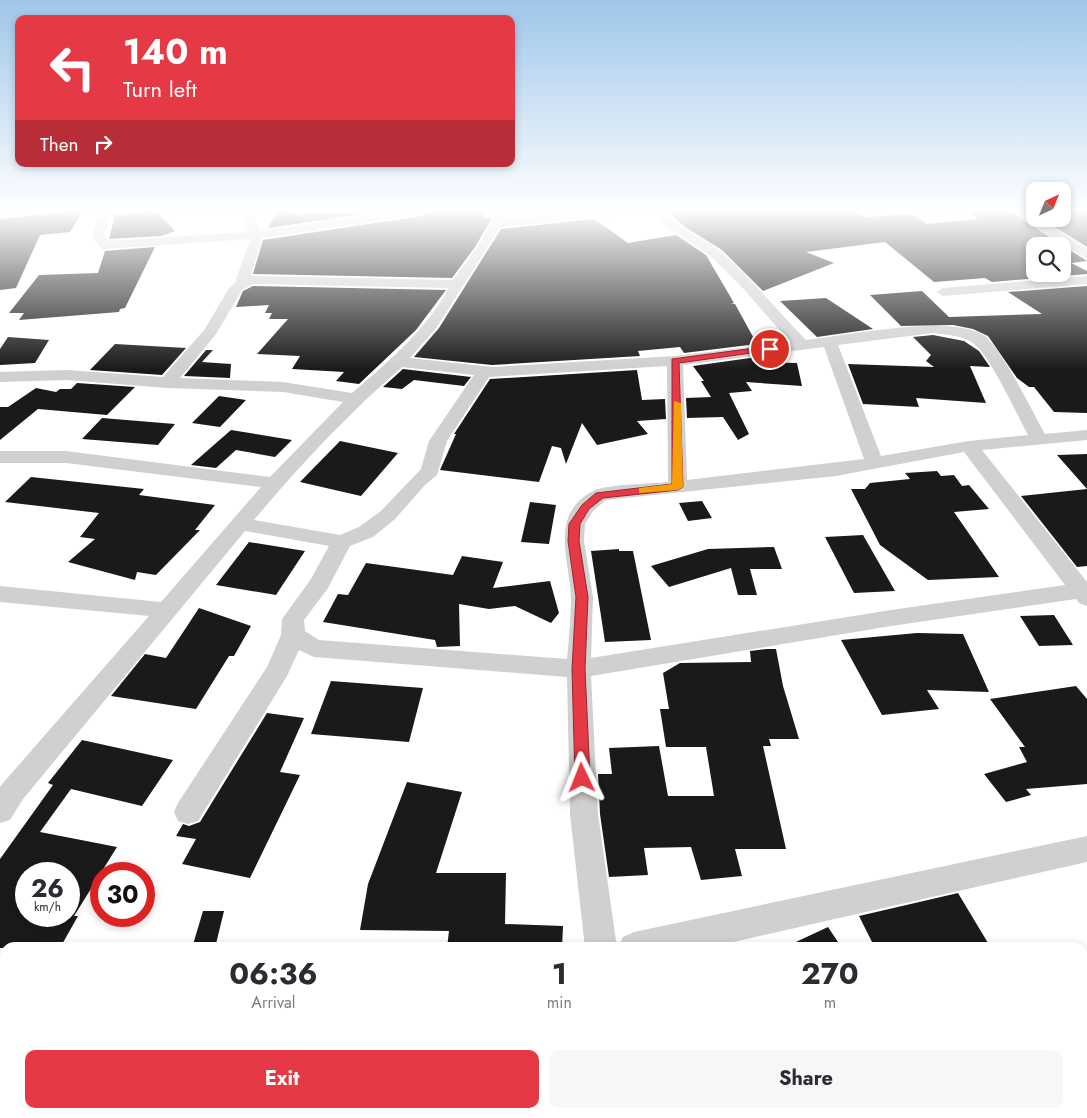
<!DOCTYPE html>
<html lang="en">
<head>
<meta charset="utf-8">
<style>
  body { margin:0; font-family:Jost,sans-serif; background:#f7f7f7; color:#2b2b33; height:100vh; display:flex; flex-direction:column; font-size:19px; white-space:nowrap }
  * { box-sizing:border-box; margin:0 }
  p { font-size:16px; color:#7c7c81 }
  .icon { flex:none; width:28px; height:28px; fill:none; stroke:currentColor; stroke-width:2; stroke-linecap:round; stroke-linejoin:round }
  .map { position:relative; flex:1; overflow:hidden }
  .details { position:absolute; left:0px; top:942px; width:1088px; height:176px; display:flex; flex-direction:column; background:#fff; border-radius:15px 15px 0 0; box-shadow:0 2px 8px #0003 }
  .details>* { flex:none }
  .hud { position:absolute; left:15px; top:15px; width:500px; height:152px; border-radius:10px; box-shadow:0 2px 8px #0003; background:#e63946; color:#fff; overflow:hidden }
  .needle { width:32px; rotate:43deg }
  .tools { position:absolute; left:1026px; top:182px; display:grid; gap:10px }
  .tools a { display:grid; place-items:center; width:45px; height:45px; border-radius:10px; background:#fff; box-shadow:0 2px 8px #0003; font-size:25px }
  .speed { position:absolute; left:15px; top:862px; display:flex; gap:10px; font-size:25px; font-weight:700; text-align:center }
  .speed>* { display:grid; place-content:center; width:65px; height:65px; border-radius:50%; background:#fff; box-shadow:0 2px 8px #0003; line-height:1 }
  .speed small { font-size:12px; font-weight:400 }
  .speed .limit { border:8px solid #d22; background:#fff; color:#111 }
  .pin { position:absolute; display:grid; place-items:center; width:42px; height:42px; color:#fff; margin:-21px; border:2px solid #fff; border-radius:50%; box-shadow:0 1px 5px #0007 }
  .me { position:absolute; width:55px; margin:-28px; rotate:358deg; stroke-linejoin:round; filter:drop-shadow(0 0 4px #0008) }
  .turn { display:flex; align-items:center; gap:18px; height:105px; padding:0 25px; font-size:22px }
  .turn .icon { width:65px; height:65px; stroke-width:2.5 }
  .turn b { display:block; font-size:35px; line-height:42px }
  .then { display:flex; align-items:center; height:48px; padding:0 25px; background:#0003; gap:10px; font-size:19px }
  .eta { display:flex; justify-content:space-evenly; align-items:center; height:85px; text-align:center }
  .eta b { font-size:30px; font-weight:700; line-height:35px }
  .action { display:flex; gap:10px; margin-top:auto; padding:10px 25px }
  .action a { flex:1; height:58px; border-radius:10px; background:#e63946; color:#fff; font-size:20px; font-weight:700; line-height:58px; text-align:center }
  .action a+a { background:#f7f7f7; color:#2b2b33 }
  .map>svg:first-child { display:block }
</style>
</head>
<body>
<div class="map">
<svg width="1087" height="1118" viewBox="0 0 1087 1118">
  <rect width="100%" height="100%" fill="#fff"/>
  <!-- building -->
  <path fill="#1a1a1a" fill-rule="evenodd" d="M 60,212 L 82,212 L 70,232 L 40,235 L 16,288 L 0,290 L 0,219 Z
    M 140,212 L 157,212 L 175,231 L 161,236 L 109,239 L 115,215 Z
    M 276,212 L 293,212 L 295,215 L 313,212 L 363,214 L 268,228 Z
    M 433,212 L 485,212 L 484,218 L 492,218 L 475,247 L 452,278 L 253,274 L 263,240 L 415,217 Z
    M 668,212 L 857,212 L 866,217 L 912,214 L 927,224 L 978,219 L 969,212 L 1011,212 L 1087,261 L 1071,263 L 1087,271 L 1087,274 L 992,282 L 985,278 L 934,282 L 885,242 L 806,252 L 834,263 L 763,291 L 722,250 L 685,227 ZM 1035,246 L 1062,246 L 1062,274 L 1035,274 Z
    M 1062,212 L 1087,212 L 1087,247 L 1042,219 L 1062,219 Z
    M 594,219 L 628,243 L 676,235 L 703,253 L 711,259 L 706,255 L 734,303 L 731,304 L 735,304 L 757,344 L 684,353 L 680,347 L 638,351 L 640,356 L 492,365 L 414,357 L 439,328 L 501,229 Z
    M 155,247 L 125,308 L 120,309 L 119,312 L 19,320 L 24,313 L 9,313 L 39,275 L 98,273 L 105,251 Z
    M 253,286 L 446,290 L 416,330 L 359,384 L 336,381 L 344,372 L 292,369 L 300,356 L 257,354 L 288,319 L 269,319 L 272,313 L 265,313 L 269,305 L 236,307 L 243,291 Z
    M 1087,286 L 1087,413 L 1054,412 L 1034,387 L 1029,387 L 1017,378 L 988,336 L 973,329 L 953,325 L 901,326 L 870,295 L 922,291 L 949,317 L 1042,314 L 1008,292 Z
    M 826,298 L 873,329 L 817,337 L 780,301 Z
    M 933,335 L 964,341 L 979,351 L 990,367 L 970,366 L 986,403 L 916,398 L 919,407 L 863,404 L 848,364 L 934,367 L 926,361 L 931,355 L 913,337 Z
    M 8,337 L 49,340 L 35,363 L 0,365 L 0,349 Z
    M 115,344 L 186,348 L 162,375 L 90,370 Z
    M 206,350 L 213,350 L 202,362 L 231,364 L 230,378 L 184,376 Z
    M 757,357 L 757,362 L 797,363 L 802,386 L 746,382 L 752,391 L 729,393 L 749,434 L 738,440 L 723,417 L 687,418 L 686,398 L 711,397 L 701,381 L 704,381 L 693,366 Z
    M 403,369 L 471,377 L 464,386 L 414,380 L 402,389 L 383,387 Z
    M 637,370 L 642,400 L 665,399 L 666,419 L 637,421 L 648,434 L 597,445 L 582,423 L 566,464 L 561,448 L 552,446 L 539,482 L 440,470 L 456,434 L 454,434 L 490,379 Z
    M 77,383 L 135,387 L 107,415 L 38,409 L 0,440 L 0,407 L 8,407 L 36,388 L 56,392 L 60,389 L 71,389 Z
    M 219,396 L 246,400 L 220,427 L 192,423 Z
    M 102,418 L 175,424 L 158,445 L 82,439 Z
    M 231,430 L 292,440 L 275,457 L 236,450 L 216,468 L 191,465 Z
    M 340,441 L 398,453 L 361,496 L 300,482 Z
    M 1087,454 L 1087,489 L 1057,455 Z
    M 937,471 L 941,476 L 954,475 L 962,486 L 969,485 L 989,509 L 954,512 L 999,577 L 928,580 L 880,545 L 851,489 L 865,489 L 870,483 L 910,479 L 905,473 Z
    M 31,477 L 144,489 L 139,495 L 215,505 L 195,530 L 200,530 L 156,575 L 137,572 L 135,580 L 68,562 L 95,539 L 80,537 L 99,513 L 5,502 Z
    M 1087,489 L 1087,566 L 1077,567 L 1021,496 Z
    M 702,501 L 712,518 L 688,521 L 679,503 Z
    M 530,502 L 556,505 L 549,544 L 521,542 Z
    M 863,535 L 895,591 L 854,593 L 825,537 Z
    M 249,542 L 305,551 L 276,595 L 216,585 Z
    M 774,547 L 782,569 L 750,569 L 757,595 L 738,595 L 731,568 L 669,587 L 651,566 L 708,549 Z
    M 619,549 L 619,551 L 633,551 L 651,640 L 605,642 L 591,551 Z
    M 462,556 L 503,562 L 493,588 L 550,581 L 559,613 L 551,623 L 515,606 L 489,609 L 459,604 L 460,646 L 437,647 L 435,640 L 323,622 L 338,594 L 348,595 L 366,563 L 453,575 Z
    M 199,608 L 251,626 L 234,656 L 229,656 L 196,709 L 111,696 L 145,654 L 166,658 Z
    M 1054,615 L 1073,645 L 1039,646 L 1020,616 Z
    M 917,633 L 963,634 L 989,692 L 927,690 L 939,709 L 882,715 L 841,640 Z
    M 767,649 L 776,649 L 783,686 L 799,739 L 769,739 L 771,746 L 763,746 L 786,849 L 735,849 L 742,876 L 701,880 L 691,847 L 644,848 L 648,875 L 609,877 L 600,814 L 598,774 L 612,774 L 609,748 L 659,746 L 668,796 L 714,796 L 706,747 L 666,747 L 660,709 L 669,709 L 663,673 L 680,663 L 751,662 L 750,651 Z
    M 331,681 L 423,688 L 409,742 L 311,734 Z
    M 1076,686 L 1087,699 L 1087,784 L 1026,789 L 1031,795 L 1006,802 L 984,774 L 1027,762 L 1019,747 L 1025,747 L 990,699 Z
    M 267,713 L 304,718 L 280,772 L 300,775 L 250,878 L 182,864 L 196,839 L 176,836 L 183,824 L 189,826 L 200,822 Z
    M 82,740 L 173,760 L 142,806 L 71,789 L 40,832 L 117,847 L 74,916 L 78,916 L 60,948 L 0,948 L 0,859 L 53,785 L 48,783 ZM 26,874 L 69,874 L 69,916 L 26,916 Z
    M 407,782 L 462,792 L 436,873 L 506,873 L 505,924 L 563,926 L 562,948 L 447,948 L 449,931 L 360,930 L 368,884 Z
    M 958,893 L 988,943 L 967,948 L 875,948 L 859,916 Z
    M 203,911 L 224,911 L 215,948 L 192,948 Z
    M 828,927 L 842,948 L 783,948 Z"/>
  <g fill="none" stroke-linecap="round" stroke-linejoin="round">
    <!-- minor -->
    <path fill="#d0d0d0" fill-rule="evenodd" d="M 100,212 L 112,212 L 104,235 L 108,241 L 249,232 L 244,224 L 244,212 L 256,212 L 256,224 L 260,231 L 388,212 L 421,212 L 415,215 L 262,238 L 251,276 L 453,280 L 477,248 L 497,212 L 509,212 L 504,220 L 579,212 L 625,212 L 619,215 L 500,227 L 437,327 L 410,358 L 492,367 L 675,356 L 791,342 C 764,314 741,283 711,257 C 693,241 668,233 653,212 L 665,212 C 678,230 704,238 721,252 C 752,279 778,311 806,340 C 844,336 959,312 987,338 C 1007,359 1030,407 1045,434 L 1087,430 L 1087,440 L 982,450 L 1087,582 L 1087,606 L 1079,603 L 1076,599 L 891,626 L 591,676 L 598,814 L 617,948 L 585,948 L 570,814 L 567,677 L 314,657 L 299,650 L 287,676 L 198,821 L 188,824 L 178,821 L 174,812 L 178,803 L 267,667 L 281,635 L 282,619 L 311,579 L 329,546 L 245,531 L 23,799 L 10,820 L 0,823 L 0,787 L 3,783 L 149,616 L 0,602 L 0,586 L 161,602 L 261,487 L 66,463 L 0,463 L 0,451 L 66,451 L 270,477 L 343,402 L 283,392 L 167,388 L 67,380 L 0,382 L 0,372 L 67,370 L 163,377 L 205,329 L 229,288 L 235,283 L 250,239 L 105,249 L 101,248 L 92,235 ZM 253,284 L 449,288 C 426,330 388,362 352,393 L 283,382 L 180,378 L 216,334 L 242,290 ZM 933,333 C 947,335 963,335 974,344 C 990,355 1017,415 1028,435 L 969,441 L 881,456 L 838,345 ZM 824,347 L 864,459 L 687,480 L 683,365 ZM 667,366 L 668,482 C 652,484 606,484 593,491 C 548,515 570,560 571,598 C 571,618 569,639 567,659 L 319,640 L 305,631 L 304,620 L 328,588 L 350,546 L 373,537 L 395,519 L 425,485 L 437,475 L 447,441 L 489,377 ZM 402,367 L 474,375 L 429,441 L 421,469 L 381,511 L 359,527 L 340,535 L 254,520 C 300,465 348,414 402,367 ZM 964,452 L 1065,585 L 891,610 L 591,658 L 593,597 L 584,541 L 585,524 L 593,511 L 606,500 L 836,476 Z
      M 1013,212 L 1028,212 L 1087,249 L 1087,259 Z
      M 1087,276 L 1087,284 L 943,296 L 936,292 L 943,288 Z
      M 1087,836 L 1087,862 L 707,948 L 618,948 L 623,937 L 634,932 Z
      M 607,1114 L 643,1114 L 644,1118 L 608,1118 Z"/>
  </g>
  <!-- sky -->
  <linearGradient id="sky" x2="0" y2="1"><stop stop-color="#9ec6ea"/><stop offset="0.57" stop-color="#fff"/><stop offset="1" stop-color="#fff" stop-opacity="0"/></linearGradient>
  <rect width="1087" height="369" fill="url(#sky)"/>
  <!-- route -->
  <path fill="#e63946" stroke="#96252e" d="M 770,346 L 774,349 L 773,350 L 679,363 L 683,487 L 678,490 L 603,498 L 589,509 L 580,524 L 579,541 L 588,597 L 585,669 L 590,778 L 588,782 L 582,784 L 577,782 L 575,778 L 572,669 L 576,597 L 568,541 L 569,524 L 582,505 L 596,493 L 672,484 L 672,359 Z"/>
  <!-- slow -->
  <path fill="#f59e0b" d="M 674,401 L 681,403 L 683,487 L 678,490 L 639,493 L 639,488 L 672,484 Z"/>
</svg>
<div class="tools">
<a><svg class="needle" viewBox="-14 -14 28 28"><path d="M0-13l5 13h-10z" fill="#e53935"/><path d="M0 13l5-13h-10z" fill="#7c7c81"/></svg></a>
<a><svg class="icon" aria-label="search" viewBox="0 0 24 24"><circle cx="10" cy="10" r="6"/><path d="M15 15l6 6"/></svg></a>
</div>
<div class="speed"><div>26<small>km/h</small></div><div class="limit">30</div></div>
<div class="pin" style="left:770px;top:349px;background:#d93025"><svg class="icon" aria-label="arrive" viewBox="0 0 24 24"><path d="M6 21V4h12l-3 4 3 4H6"/></svg></div>
<svg class="me" style="left:582px;top:778px" viewBox="-20 -20 40 40"><path d="M0-17L14 15 0 8-14 15z" fill="#e63946" stroke="#fff" stroke-width="4"/></svg>
<div class="hud">
<div class="turn"><svg class="icon" aria-label="left" viewBox="0 0 24 24"><path d="M17 20v-9H6M10 6l-5 5 5 5"/></svg><div><b>140 m</b>Turn left</div></div>
<div class="then">Then<svg class="icon" aria-label="right" viewBox="0 0 24 24"><path d="M7 20v-9h11M14 6l5 5-5 5"/></svg></div>
</div>
<section class="details">
<div class="eta">
<div><b>06:36</b><p>Arrival</p></div>
<div><b>1</b><p>min</p></div>
<div><b>270</b><p>m</p></div>
</div>
<div class="action"><a>Exit</a><a>Share</a></div>
</section>
</div>
</body>
</html>
